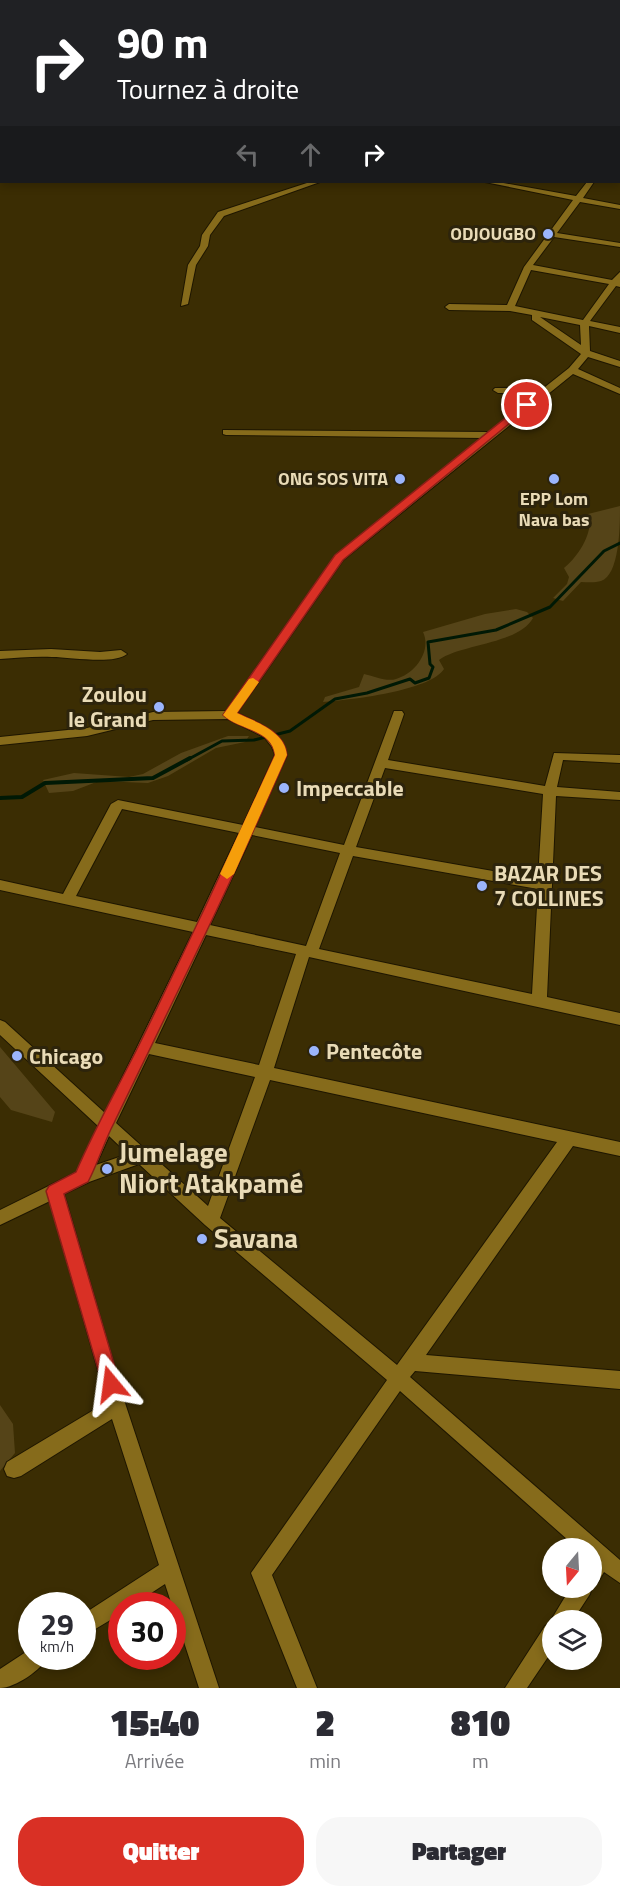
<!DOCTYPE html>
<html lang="fr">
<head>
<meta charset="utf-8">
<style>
  body { margin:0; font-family:"Titillium Web",sans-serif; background:#f7f7f7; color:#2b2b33; height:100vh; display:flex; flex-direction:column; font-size:22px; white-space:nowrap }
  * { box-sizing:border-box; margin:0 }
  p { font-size:20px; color:#7c7c81 }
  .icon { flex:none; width:33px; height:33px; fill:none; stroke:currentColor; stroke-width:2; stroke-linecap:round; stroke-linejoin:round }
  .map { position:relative; height:1688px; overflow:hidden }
  .details { display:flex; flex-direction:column; background:#fff; flex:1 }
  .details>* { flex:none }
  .top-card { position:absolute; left:0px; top:0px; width:621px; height:183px; box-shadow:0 3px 9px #0003; background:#202124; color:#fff; overflow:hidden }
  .needle { width:39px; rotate:198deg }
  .fabs { position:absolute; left:542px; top:1538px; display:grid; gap:12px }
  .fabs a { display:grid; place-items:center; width:60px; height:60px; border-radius:50%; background:#fff; box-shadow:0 3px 9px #0003; font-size:30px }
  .speed { position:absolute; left:18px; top:1592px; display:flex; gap:12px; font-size:30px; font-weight:700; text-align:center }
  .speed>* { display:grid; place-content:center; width:78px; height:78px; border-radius:50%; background:#fff; box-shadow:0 3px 9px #0003; line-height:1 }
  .speed small { font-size:15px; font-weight:400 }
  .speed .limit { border:9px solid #d22; background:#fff; color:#111 }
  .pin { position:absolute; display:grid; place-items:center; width:51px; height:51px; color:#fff; margin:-26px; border:3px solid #fff; border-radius:50%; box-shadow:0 2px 6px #0007 }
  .me { position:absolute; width:66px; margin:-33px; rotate:344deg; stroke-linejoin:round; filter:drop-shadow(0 0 4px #0008) }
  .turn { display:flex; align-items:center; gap:21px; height:126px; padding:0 18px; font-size:27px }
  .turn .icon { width:78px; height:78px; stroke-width:2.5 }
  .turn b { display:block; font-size:42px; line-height:51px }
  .lanes { display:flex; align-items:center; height:57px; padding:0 18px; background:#0003; justify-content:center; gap:30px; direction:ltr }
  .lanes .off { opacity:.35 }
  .eta { display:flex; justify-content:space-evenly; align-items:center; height:102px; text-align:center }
  .eta b { font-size:36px; font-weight:800; line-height:42px }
  .cta { display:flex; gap:12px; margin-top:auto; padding:12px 18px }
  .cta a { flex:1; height:69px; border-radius:24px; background:#d93025; color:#fff; font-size:24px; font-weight:800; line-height:69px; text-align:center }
  .cta a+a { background:#f7f7f7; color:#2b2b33 }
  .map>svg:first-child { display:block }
</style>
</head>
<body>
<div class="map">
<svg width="620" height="1688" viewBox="0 0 620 1688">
  <rect width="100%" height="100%" fill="#3b2d03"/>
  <!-- green -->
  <path fill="#554418" d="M 620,506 C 620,524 620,575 601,581 C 595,583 587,582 581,582 L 563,601 L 553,598 L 567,584 L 569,577 L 564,568 C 577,558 595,532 588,514 Z
    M 516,609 L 527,612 L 533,618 C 519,644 461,644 439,660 L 444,669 C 430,691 350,700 323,702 L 325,697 L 359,687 L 364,674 C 373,676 387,682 396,679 C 415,674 432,651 423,632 L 485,614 Z
    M 228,736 L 249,736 L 245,742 L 216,748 L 168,776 L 148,783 L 99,781 L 73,791 L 49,793 L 43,780 L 74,773 L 129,777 L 143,774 L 181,753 Z
    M 0,1047 L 55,1112 L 52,1122 L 11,1110 L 0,1097 Z
    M 0,1405 L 13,1424 L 15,1453 L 0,1471 Z"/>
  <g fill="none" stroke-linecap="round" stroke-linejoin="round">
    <!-- stream-far1 -->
    <path stroke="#001905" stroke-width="3" d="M 187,760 L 222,741 L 254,740 L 290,731 L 335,699 L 367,693 L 410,679 L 415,683 L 429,678 L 433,667 L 430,664 L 428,642 L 496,630 L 550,607 L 604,551 L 620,543"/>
    <!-- stream -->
    <path stroke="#001905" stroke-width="4" d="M 0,798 L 22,797 L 45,783 L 153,778 L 190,758"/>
    <defs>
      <path id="street" d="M 18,0 L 28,0 L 15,2 Z
        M 99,0 L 106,0 L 108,2 L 100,2 Z
        M 140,0 L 151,0 L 136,2 Z
        M 614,0 L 620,0 L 620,3 L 620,2 Z
        M 0,7 L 2,7 L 2,11 L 0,11 Z
        M 0,27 L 2,27 L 2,31 L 0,31 Z
        M 310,182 L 320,182 L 224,216 L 210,235 L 208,246 L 196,265 L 188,304 L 181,306 L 188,265 L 200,246 L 202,235 L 218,212 Z
        M 485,182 L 498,182 L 576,196 L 587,182 L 594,182 L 583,198 L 620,205 L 620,209 L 580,202 L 557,233 L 620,243 L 620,247 L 554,237 L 533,265 L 612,280 L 620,272 L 620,287 L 616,286 L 590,321 L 620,327 L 620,333 L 589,326 L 590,351 L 620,361 L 620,367 L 588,357 L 578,369 L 620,388 L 620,394 L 573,374 L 343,560 L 237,713 C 259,723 280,731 287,755 L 255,827 L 344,845 L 394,711 L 402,711 L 404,714 L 388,760 L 545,786 L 554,753 L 620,755 L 620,763 L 563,760 L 557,787 L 620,792 L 620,800 L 556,796 L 547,997 L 620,1013 L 620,1025 L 309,957 L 274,1068 L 620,1142 L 620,1156 L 573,1146 L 426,1355 L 620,1371 L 620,1389 L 415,1371 L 410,1377 L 620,1560 L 620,1583 L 604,1572 L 598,1582 L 592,1585 L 590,1594 L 573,1620 L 552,1620 L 552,1651 L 527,1688 L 505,1688 L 545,1626 L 552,1623 L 551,1620 L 571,1587 L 591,1587 L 591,1548 L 577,1548 L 400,1391 L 272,1575 L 317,1688 L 297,1688 L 251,1573 L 387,1380 L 205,1225 L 139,1164 L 89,1182 L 64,1194 L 126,1406 L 219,1688 L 199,1688 L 165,1584 L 133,1605 L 122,1605 L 122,1613 L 82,1637 L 82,1615 L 159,1565 L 112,1419 L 21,1476 L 14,1478 L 7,1476 L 4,1469 L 7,1462 L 107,1402 L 50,1201 L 0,1225 L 0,1210 L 77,1172 L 98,1126 L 0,1035 L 0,1020 L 5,1022 L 105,1113 L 193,932 L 0,890 L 0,880 L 63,894 L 111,804 L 118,800 L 243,825 L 275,755 L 272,747 L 264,737 L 228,719 L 153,720 L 87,736 L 0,745 L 0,737 L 87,728 L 153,712 L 226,711 L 335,556 L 482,438 L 226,435 L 223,434 L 223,430 L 489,432 L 538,393 L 498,393 L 493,390 L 495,388 L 545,387 L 569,368 L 581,354 L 532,320 L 532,315 L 510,311 L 449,310 L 445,307 L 449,304 L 507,305 L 524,267 L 573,200 ZM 531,270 L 609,284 L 583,320 L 515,306 ZM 540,317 L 580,325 L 581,345 ZM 385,768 L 543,794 L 538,879 L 356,847 ZM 122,809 L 239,833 L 197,922 L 76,896 ZM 252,835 L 340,853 L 306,946 L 210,925 ZM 353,856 L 538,889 L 532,994 L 319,949 ZM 206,935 L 296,954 L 259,1065 L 155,1043 ZM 149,1054 L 255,1077 L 208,1206 L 116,1123 ZM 270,1080 L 557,1142 L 397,1365 L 220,1218 ZM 109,1136 L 128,1154 L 96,1165 Z
        M 51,649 L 100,652 L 121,650 L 127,654 C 114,665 70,657 52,657 C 35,656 17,658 0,659 L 0,651 Z
        M 32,1648 L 32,1656 L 48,1656 C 43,1669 15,1688 0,1688 L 0,1669 Z"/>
    </defs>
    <!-- street casing -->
    <use href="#street" stroke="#1e1601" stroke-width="2"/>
    <!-- street -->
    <use href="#street" fill="#866b1b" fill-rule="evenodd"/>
  </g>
  <!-- route -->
  <path fill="#d93025" stroke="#8d1f18" stroke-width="1.5" d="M 524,403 L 532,405 L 343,560 L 237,713 C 256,722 285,731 287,755 C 233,880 173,1001 114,1123 C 104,1142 98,1163 88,1182 L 64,1194 L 120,1384 L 117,1390 L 111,1392 L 104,1390 L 46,1191 L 49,1186 L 76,1172 C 95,1128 118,1087 139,1045 C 186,949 231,853 275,755 C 272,729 238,730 223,715 L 335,555 Z"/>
  <!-- slow -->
  <path fill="#f59e0b" d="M 253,678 L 259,682 L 237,713 C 256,722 285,731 287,755 L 234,874 L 227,879 L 220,874 L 275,755 C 272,729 238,730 223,715 L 249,679 Z"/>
  <!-- markers -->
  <g fill="#9bb5fd" stroke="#2d240c" stroke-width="2">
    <circle cx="548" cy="234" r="6"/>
    <circle cx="400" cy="479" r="6"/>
    <circle cx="554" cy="479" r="6"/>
    <circle cx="159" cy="707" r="6"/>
    <circle cx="284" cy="788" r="6"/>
    <circle cx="482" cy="886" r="6"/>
    <circle cx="314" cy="1051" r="6"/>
    <circle cx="17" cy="1056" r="6"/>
    <circle cx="107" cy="1169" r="6"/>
    <circle cx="202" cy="1239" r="6"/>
  </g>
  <g text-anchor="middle" stroke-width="6" stroke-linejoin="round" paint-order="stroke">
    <!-- far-poi labels -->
    <g font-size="18" font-weight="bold" fill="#e9dbb7" stroke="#2d240c" text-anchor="end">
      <text x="536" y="240">ODJOUGBO</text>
      <text x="388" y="485">ONG SOS VITA</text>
      <text x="554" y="505" text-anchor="middle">EPP Lom<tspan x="554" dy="21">Nava bas</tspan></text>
    </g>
    <!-- poi labels -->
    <g font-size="22" font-weight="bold" fill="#e9dbb7" stroke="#2d240c" text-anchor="start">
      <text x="147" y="702" text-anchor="end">Zoulou<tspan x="147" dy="25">le Grand</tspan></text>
      <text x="296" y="796">Impeccable</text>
      <text x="494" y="881">BAZAR DES<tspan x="494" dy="25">7 COLLINES</tspan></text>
      <text x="326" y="1059">Pentecôte</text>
      <text x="29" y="1064">Chicago</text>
    </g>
    <!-- near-poi labels -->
    <g font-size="27" font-weight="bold" fill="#e9dbb7" stroke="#2d240c" text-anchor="start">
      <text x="119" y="1162">Jumelage<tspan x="119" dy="31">Niort Atakpamé</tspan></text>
      <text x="214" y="1248">Savana</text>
    </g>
  </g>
</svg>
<div class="fabs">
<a><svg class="needle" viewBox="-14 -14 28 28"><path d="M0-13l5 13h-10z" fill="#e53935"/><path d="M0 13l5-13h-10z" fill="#7c7c81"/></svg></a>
<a><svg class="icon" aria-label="layers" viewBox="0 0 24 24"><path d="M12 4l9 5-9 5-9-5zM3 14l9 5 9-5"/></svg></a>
</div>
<div class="speed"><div>29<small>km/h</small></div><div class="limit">30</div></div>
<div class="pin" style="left:527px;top:405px;background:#d93025"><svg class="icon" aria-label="arrive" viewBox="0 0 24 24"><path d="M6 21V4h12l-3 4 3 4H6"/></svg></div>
<svg class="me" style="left:111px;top:1384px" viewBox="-20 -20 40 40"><path d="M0-17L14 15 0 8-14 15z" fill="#d93025" stroke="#fff" stroke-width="4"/></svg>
<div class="top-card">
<div class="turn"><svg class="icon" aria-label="right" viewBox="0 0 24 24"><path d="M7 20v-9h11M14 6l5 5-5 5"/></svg><div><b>90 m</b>Tournez à droite</div></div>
<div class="lanes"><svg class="icon off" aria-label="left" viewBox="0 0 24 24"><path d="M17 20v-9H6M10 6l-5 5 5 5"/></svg><svg class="icon off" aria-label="ahead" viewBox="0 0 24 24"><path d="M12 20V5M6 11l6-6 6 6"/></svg><svg class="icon" aria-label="right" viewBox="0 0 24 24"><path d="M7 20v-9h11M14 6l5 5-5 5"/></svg></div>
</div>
</div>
<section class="details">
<div class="eta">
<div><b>15:40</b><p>Arrivée</p></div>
<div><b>2</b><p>min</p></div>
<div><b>810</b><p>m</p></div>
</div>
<div class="cta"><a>Quitter</a><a>Partager</a></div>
</section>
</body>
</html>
